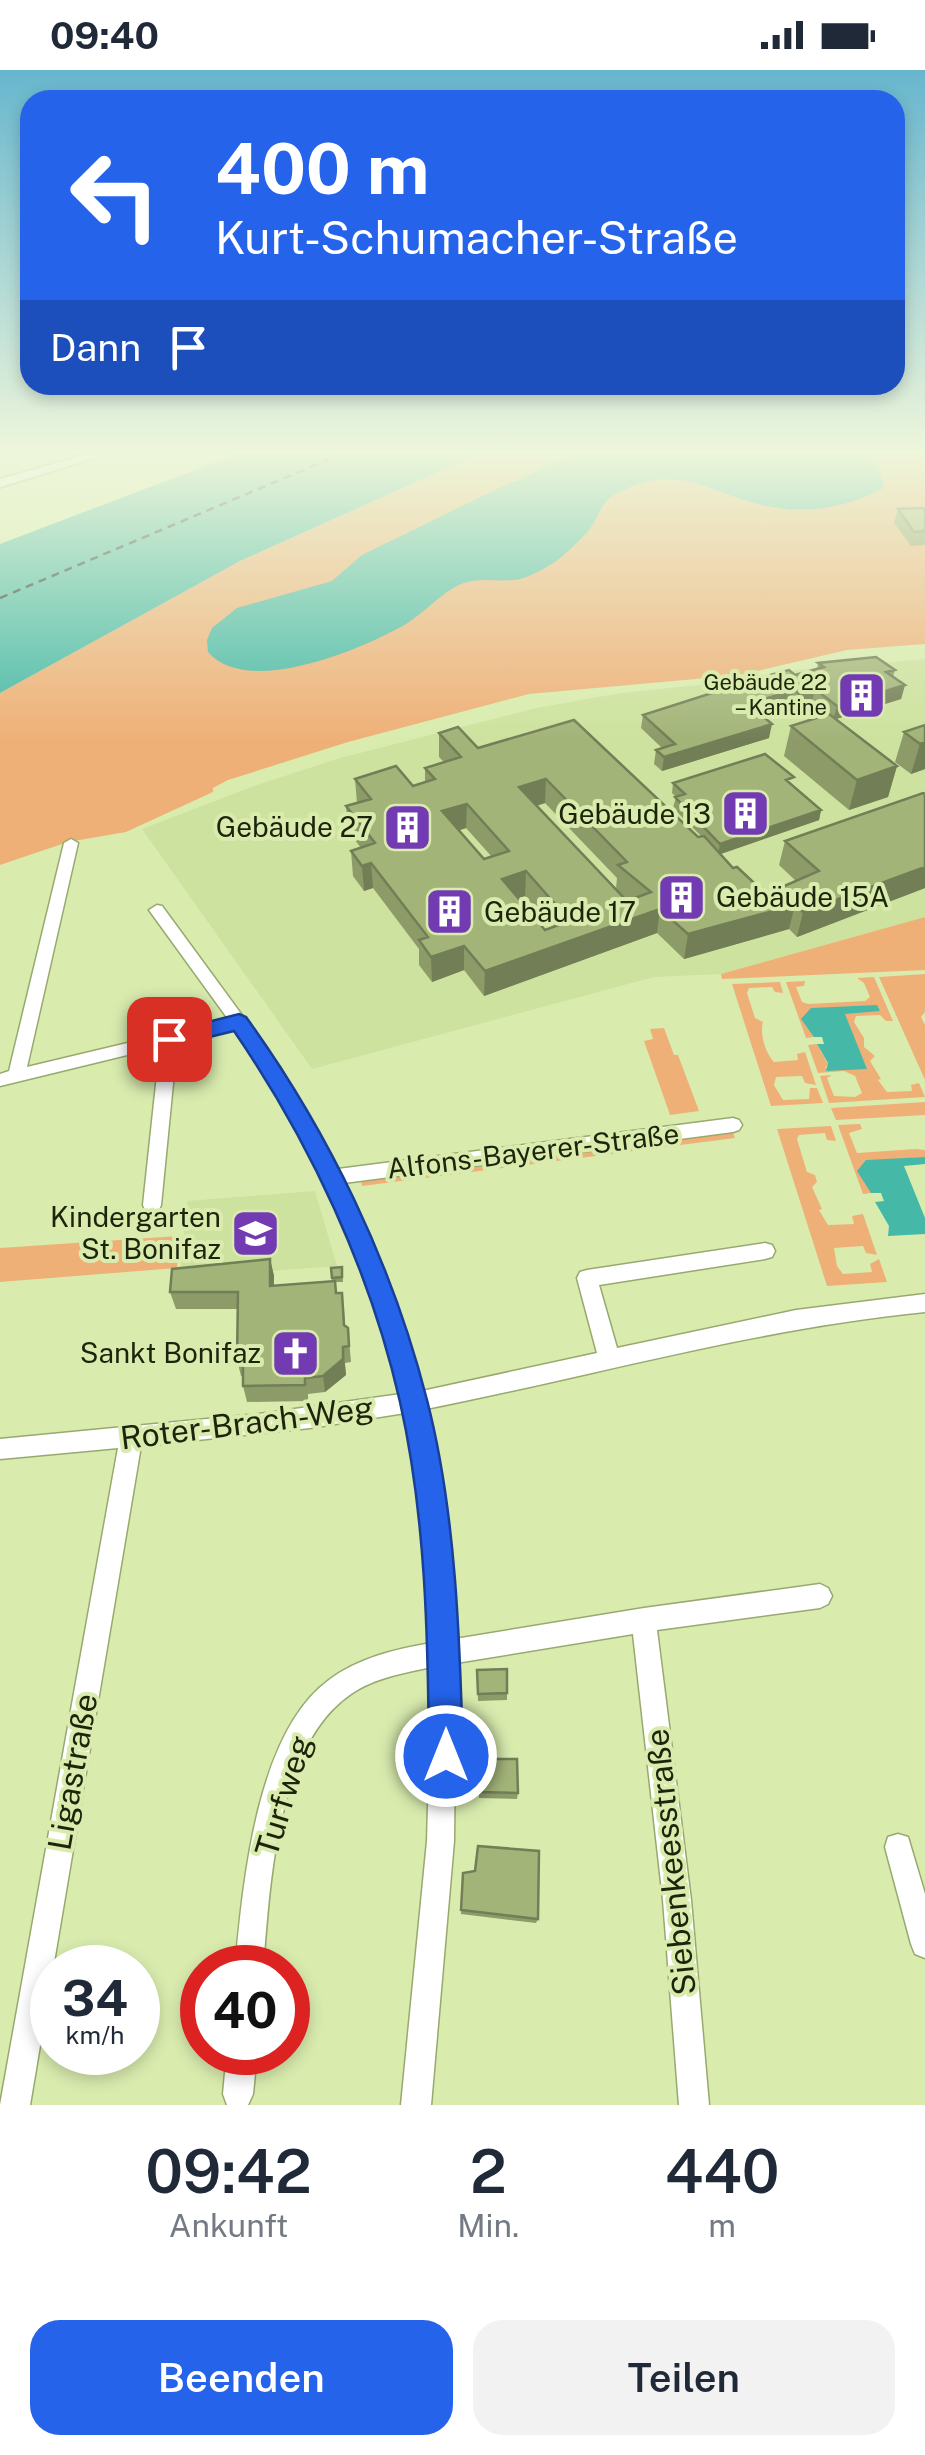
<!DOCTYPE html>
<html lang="de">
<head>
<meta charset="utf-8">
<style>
  body { margin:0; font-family:"Public Sans",sans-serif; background:#f2f2f3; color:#1f2937; height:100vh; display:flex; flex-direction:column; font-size:38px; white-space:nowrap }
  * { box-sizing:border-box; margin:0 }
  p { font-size:32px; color:#747a83 }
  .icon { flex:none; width:55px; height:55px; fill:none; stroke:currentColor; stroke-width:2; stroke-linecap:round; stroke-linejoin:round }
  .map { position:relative; height:2035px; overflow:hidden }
  .drawer { display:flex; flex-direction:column; background:#fff; flex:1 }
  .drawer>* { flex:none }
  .hud { position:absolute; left:20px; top:20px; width:885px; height:305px; border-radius:30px; box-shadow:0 5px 15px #0003; background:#2563eb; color:#fff; overflow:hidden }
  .speed { position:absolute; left:30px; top:1875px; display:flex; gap:20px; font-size:50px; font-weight:700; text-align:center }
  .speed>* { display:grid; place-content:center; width:130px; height:130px; border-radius:50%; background:#fff; box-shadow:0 5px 15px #0003; line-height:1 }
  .speed small { font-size:25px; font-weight:400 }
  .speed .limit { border:15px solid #d22; background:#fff; color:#111 }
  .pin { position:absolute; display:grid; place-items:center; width:85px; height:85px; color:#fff; margin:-42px; border-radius:20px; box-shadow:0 5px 15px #0006 }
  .me { position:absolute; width:110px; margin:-55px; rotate:0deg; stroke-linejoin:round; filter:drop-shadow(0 0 8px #0008) }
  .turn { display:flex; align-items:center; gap:35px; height:210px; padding:0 30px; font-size:45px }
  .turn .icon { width:130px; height:130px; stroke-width:2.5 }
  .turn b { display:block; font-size:70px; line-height:85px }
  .then { display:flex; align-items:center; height:95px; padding:0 30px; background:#0003; gap:20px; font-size:38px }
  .eta { display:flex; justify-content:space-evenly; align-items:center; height:170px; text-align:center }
  .eta b { font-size:60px; font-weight:600; line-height:70px }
  .button { display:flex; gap:20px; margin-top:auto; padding:20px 30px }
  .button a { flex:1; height:115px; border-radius:30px; background:#2563eb; color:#fff; font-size:40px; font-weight:600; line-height:115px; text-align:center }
  .button a+a { background:#f2f2f3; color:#1f2937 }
  .status { display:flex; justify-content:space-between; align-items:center; height:70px; padding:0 50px; background:#fff; direction:ltr }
  .status svg { height:28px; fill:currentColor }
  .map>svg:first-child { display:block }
</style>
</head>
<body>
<div class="status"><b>09:40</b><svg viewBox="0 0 49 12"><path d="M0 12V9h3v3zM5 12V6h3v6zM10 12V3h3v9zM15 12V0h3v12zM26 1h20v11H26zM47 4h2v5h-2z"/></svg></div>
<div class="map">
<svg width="925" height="2035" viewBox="0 0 925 2035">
  <rect width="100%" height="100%" fill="#d9ecae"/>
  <!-- built -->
  <path fill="#cde29e" d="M 925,589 L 925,847 L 721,904 L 654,907 L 312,999 L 142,759 L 254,716 L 340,688 L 536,638 L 621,623 L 756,609 L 795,600 Z
    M 315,1121 L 337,1196 L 180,1208 L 187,1131 Z"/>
  <!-- green -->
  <path fill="#efb078" d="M 476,385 L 925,385 L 925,574 L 847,580 L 740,605 L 529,624 L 348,672 L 228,710 L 213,718 L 213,722 L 126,762 L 68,772 L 0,795 L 0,623 L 240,491 Z
    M 925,847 L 925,900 L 722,909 L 721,904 Z
    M 925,904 L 925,942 L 921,947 L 925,955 L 925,1010 L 879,907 Z
    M 874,907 L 893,951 L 886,951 L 880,945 L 856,946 L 854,952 L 864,968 L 864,977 L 875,986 L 870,991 L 881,1009 L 878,1010 L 887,1022 L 912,1021 L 911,1015 L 919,1013 L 925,1027 L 829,1033 L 820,1006 L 832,1005 L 827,1008 L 834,1026 L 855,1027 L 862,1023 L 855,1006 L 844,1001 L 818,1003 L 808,975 L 817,974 L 828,994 L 825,998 L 866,998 L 844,943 L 880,940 L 811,938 L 814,967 L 806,968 L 786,912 L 805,911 L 804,916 L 796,917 L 802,932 L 808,934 L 865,931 L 870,927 L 864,913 L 857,908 Z
    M 780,912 L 783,923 L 775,922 L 772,917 L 749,918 L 747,923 L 755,948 L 763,952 C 760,962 764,981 774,992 L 798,990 L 797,984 L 805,982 L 816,1015 L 805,1013 L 802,1006 L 776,1007 L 774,1015 L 783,1030 L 809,1029 L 810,1018 L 817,1018 L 823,1033 L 771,1036 L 732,914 Z
    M 664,958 L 674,985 L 678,985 L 699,1041 L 670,1045 L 644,971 L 653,969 L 650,959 Z
    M 925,1032 L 925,1045 L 836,1050 L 831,1038 Z
    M 860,1054 L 862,1059 L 849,1063 L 857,1083 L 916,1079 L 925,1080 L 925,1087 L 866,1091 L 871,1123 L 863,1124 L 838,1055 Z
    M 831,1056 L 836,1071 L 827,1070 L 825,1063 L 799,1065 L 797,1069 L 807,1102 L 815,1105 L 817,1112 L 812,1117 L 822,1139 L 819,1140 L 828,1155 L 854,1154 L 852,1146 L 863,1144 L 877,1185 L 866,1183 L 863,1176 L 834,1178 L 837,1196 L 843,1204 L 872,1202 L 870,1194 L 879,1189 L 887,1212 L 827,1216 L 777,1059 Z
    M 731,1058 L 735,1068 L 362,1116 L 360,1105 Z
    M 179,1166 L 177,1198 L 0,1212 L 0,1178 Z"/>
  <!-- water -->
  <path fill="#45b8a7" d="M 234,385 L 476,385 L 240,491 L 0,623 L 0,474 Z
    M 576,385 L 867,385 C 876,392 884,406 883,418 C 839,442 792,446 744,430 C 693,413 667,396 614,425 C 600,433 599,449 588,461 C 579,471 566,484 555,492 C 543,499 527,509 514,510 C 496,512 478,507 461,514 C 441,523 425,542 406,554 C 363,579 247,628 208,582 L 207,570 L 212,558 L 237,538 L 332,511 L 362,485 L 505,415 C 531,407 549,391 576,385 Z
    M 877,935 L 880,941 L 845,944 L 867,999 L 826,1001 L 828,993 L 817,974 L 824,974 L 822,967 L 814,967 L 801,949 L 811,938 Z
    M 925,1087 L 925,1094 L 904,1096 L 925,1148 L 925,1164 L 888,1166 L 889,1156 L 875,1132 L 884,1131 L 881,1123 L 871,1123 L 857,1101 L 866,1090 Z"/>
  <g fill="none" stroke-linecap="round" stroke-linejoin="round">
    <!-- ferry -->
    <path stroke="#1d3632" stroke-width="2.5" stroke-dasharray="8 6" stroke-linecap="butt" d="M 0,528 L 339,385"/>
    <defs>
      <path id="minor" d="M 71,769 L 78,773 L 27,997 L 228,949 L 149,840 L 157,835 L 162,836 L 280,997 L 338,1099 L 733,1048 L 739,1050 L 742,1055 L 739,1060 L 733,1062 L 344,1113 L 399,1246 L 422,1321 L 597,1283 L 577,1208 L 580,1202 L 587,1200 L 765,1173 L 772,1175 L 775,1181 L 772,1187 L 765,1189 L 599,1215 L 617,1278 L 796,1240 L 925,1224 L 925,1242 C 754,1259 593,1306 426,1339 L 441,1420 L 455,1569 L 644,1538 L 820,1514 L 828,1518 L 832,1526 L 828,1534 L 820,1538 L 657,1560 L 691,1830 L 709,2035 L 679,2035 L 663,1830 L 633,1564 L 456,1593 L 454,1771 L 431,2035 L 401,2035 L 427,1771 L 432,1597 C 404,1603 374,1608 351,1624 C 276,1675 270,1815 263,1898 L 235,1898 C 243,1814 256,1663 329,1610 C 358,1588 396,1579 431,1573 C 427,1495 418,1420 405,1343 L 310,1358 L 141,1376 L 30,2035 L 0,2035 L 118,1378 L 0,1389 L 0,1369 L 259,1344 L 401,1324 C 370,1194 313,1067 236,959 L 177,973 L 161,1135 L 159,1140 L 152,1143 L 145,1140 L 143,1135 L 160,977 L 0,1016 L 0,1004 L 9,1001 L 64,773 Z
        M 898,1764 L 908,1767 L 925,1824 L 925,1888 L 915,1884 L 911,1874 L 885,1777 L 888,1767 Z
        M 227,1982 L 257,1982 L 253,2024 L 248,2035 L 227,2035 L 223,2024 Z"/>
      <path id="major" d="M 86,385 L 104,385 L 0,417 L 0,409 Z"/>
    </defs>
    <!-- minor casing -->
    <use href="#minor" stroke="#98a96f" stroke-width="3"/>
    <!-- major casing -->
    <use href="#major" stroke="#98a96f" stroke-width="4"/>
    <!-- minor -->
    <use href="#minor" fill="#fff" fill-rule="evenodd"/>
    <!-- major -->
    <use href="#major" fill="#fff" fill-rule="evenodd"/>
  </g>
  <!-- wall -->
  <path fill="#8c9b68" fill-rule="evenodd" d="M 898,439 L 925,441 L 925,475 L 911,476 L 894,453 Z
    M 818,593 L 895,600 L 893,607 L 905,615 L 901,629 L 836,649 L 897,696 L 888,727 L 849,740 L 784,686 L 791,656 L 827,645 L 812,633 L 796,638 L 791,634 L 760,644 L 769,668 L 662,701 L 654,694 L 656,680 L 662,678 L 641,658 L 643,645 L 817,599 Z
    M 925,655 L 925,699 L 911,704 L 895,692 L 904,662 Z
    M 439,663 L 698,767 L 701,766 L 673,738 L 676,727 L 672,723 L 673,713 L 792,715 L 821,740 L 819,750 L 720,784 L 733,798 L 766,824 L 796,811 L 779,795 L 785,771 L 925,724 L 925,818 L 797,867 L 789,859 L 684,889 L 657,863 L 484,926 L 464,900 L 432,912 L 419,895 L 419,879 L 373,818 L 364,821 L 353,806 L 351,781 L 361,778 L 348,761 L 346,736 L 357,733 L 355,709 L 413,716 L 425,712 L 425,698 L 444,692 L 439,687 ZM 545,733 L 617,808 L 616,819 L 537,736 ZM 466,758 L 492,787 L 484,789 L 459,760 ZM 525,826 L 552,857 L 545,860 L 518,828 Z
    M 270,1189 L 274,1206 L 274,1216 L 332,1211 L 331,1198 L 342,1197 L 343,1212 L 335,1212 L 337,1223 L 344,1239 L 345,1256 L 348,1258 L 351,1292 L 345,1293 L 346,1305 L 325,1322 L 308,1324 L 308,1331 L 247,1332 L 243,1316 L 243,1306 L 241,1306 L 237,1290 L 238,1239 L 176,1239 L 170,1222 Z
    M 477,1600 L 507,1623 L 507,1630 L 478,1631 Z
    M 479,1689 L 518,1723 L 517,1729 L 479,1728 Z
    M 475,1801 L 538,1849 L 536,1853 L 461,1844 L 463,1803 Z"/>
  <!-- shaded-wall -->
  <path fill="#727e55" d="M 905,615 L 901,629 L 833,650 L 837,636 Z
    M 815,619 L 812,633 L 796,638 L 799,624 Z
    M 794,620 L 791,634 L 745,648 L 748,634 Z
    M 772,654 L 769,668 L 662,701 L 664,687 Z
    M 925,672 L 925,699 L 911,704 L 920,674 Z
    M 897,696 L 888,727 L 849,740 L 857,710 Z
    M 546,709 L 545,733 L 518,741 L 519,717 Z
    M 467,734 L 466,758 L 443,766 L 442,741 Z
    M 821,740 L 819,750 L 718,785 L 720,774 Z
    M 371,793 L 373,818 L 364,821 L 362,796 Z
    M 925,797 L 925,818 L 797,867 L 803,842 Z
    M 526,801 L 525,826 L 501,834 L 502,809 Z
    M 795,835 L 789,859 L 684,889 L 688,864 Z
    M 660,839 L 657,863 L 484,926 L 485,901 Z
    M 464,876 L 464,900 L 432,912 L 431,887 Z
    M 270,1189 L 274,1206 L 273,1233 L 270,1216 Z
    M 343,1277 L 346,1305 L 325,1322 L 323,1306 Z"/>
  <!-- building -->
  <path fill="#a3b479" stroke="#727e55" stroke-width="2.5" fill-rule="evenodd" d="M 923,438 L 925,441 L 925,461 L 914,462 L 898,439 Z
    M 876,587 L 895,600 L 886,602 L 905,615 L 837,636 L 815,619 L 799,624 L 794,620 L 748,634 L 772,654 L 664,687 L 656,680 L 675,674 L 643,645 L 762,607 L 789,600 L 795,605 L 824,597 L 818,593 Z
    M 829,644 L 897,696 L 857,710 L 791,656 Z
    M 574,650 L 698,767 L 704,766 L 733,798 L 737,797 L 766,824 L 819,801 L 785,771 L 923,723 L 925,724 L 925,797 L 803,842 L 795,835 L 688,864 L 660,839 L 485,901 L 464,876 L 431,887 L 419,870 L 428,867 L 371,793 L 362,796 L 351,781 L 375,773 L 346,736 L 371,729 L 355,709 L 396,696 L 413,716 L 435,709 L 425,698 L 461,687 L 439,663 L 458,657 L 478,678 ZM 546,709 L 627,792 L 618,795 L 651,822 L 627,831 L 519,717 ZM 467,734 L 509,781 L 484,789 L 442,741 ZM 526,801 L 570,851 L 545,860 L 502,809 Z
    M 925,655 L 925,672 L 920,674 L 904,662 Z
    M 765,684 L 794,707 L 786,710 L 821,740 L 720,774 L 675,727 L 685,724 L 673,713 Z
    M 270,1189 L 270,1216 L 335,1211 L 336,1223 L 342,1223 L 344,1255 L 348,1258 L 349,1276 L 343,1277 L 343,1289 L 323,1306 L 305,1308 L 305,1315 L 243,1316 L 243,1290 L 237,1290 L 238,1222 L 170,1222 L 172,1199 Z
    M 342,1197 L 342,1207 L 332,1208 L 331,1198 Z
    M 507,1599 L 507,1623 L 478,1624 L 477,1600 Z
    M 479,1689 L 517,1689 L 518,1723 L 479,1722 Z
    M 478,1776 L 539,1781 L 538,1849 L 461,1840 L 463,1803 L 475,1801 Z"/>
  <!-- sky -->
  <linearGradient id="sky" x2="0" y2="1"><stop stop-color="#67b6ce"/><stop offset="0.57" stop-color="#eef6db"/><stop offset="1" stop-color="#eef6db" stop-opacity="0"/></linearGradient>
  <rect width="925" height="670" fill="url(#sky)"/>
  <!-- route -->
  <path fill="#2563eb" stroke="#184099" stroke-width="2.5" d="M 239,944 L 246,947 C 329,1062 392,1193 427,1330 C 456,1442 460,1571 463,1686 L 458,1698 L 446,1703 L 434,1698 L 429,1686 C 428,1569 426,1447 400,1332 C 370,1200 310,1072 234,961 L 169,977 L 158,969 L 161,964 Z"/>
  <!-- icons -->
  <defs>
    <symbol id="building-square" viewBox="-11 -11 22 22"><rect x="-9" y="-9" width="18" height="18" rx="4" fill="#733bb2" stroke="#d9ecae"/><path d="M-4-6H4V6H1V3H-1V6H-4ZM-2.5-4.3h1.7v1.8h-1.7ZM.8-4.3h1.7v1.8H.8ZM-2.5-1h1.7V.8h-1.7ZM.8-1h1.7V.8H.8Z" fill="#fff"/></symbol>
    <symbol id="school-square" viewBox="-11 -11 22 22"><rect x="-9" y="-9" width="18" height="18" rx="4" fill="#733bb2" stroke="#d9ecae"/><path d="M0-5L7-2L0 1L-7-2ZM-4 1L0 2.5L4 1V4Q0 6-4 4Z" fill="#fff"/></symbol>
    <symbol id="church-square" viewBox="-11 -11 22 22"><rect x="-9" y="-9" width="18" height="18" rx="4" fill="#733bb2" stroke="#d9ecae"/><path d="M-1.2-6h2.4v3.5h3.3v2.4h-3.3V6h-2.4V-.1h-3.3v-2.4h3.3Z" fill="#fff"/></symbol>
  </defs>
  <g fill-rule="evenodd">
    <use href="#building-square" x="834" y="598" width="55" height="55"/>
    <use href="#building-square" x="718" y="716" width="55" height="55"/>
    <use href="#building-square" x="380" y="730" width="55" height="55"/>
    <use href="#building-square" x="654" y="800" width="55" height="55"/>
    <use href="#building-square" x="422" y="814" width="55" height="55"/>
    <use href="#school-square" x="228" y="1136" width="55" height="55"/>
    <use href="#church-square" x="268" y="1256" width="55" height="55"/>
  </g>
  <g text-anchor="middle" stroke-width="8" stroke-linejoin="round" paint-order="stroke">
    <!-- far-poi labels -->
    <g font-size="22" fill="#1e240c" stroke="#d9ecae" text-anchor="end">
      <text x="827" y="620">Gebäude 22<tspan x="827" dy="25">– Kantine</tspan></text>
    </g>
    <!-- poi labels -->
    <g font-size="28" fill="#1e240c" stroke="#d9ecae" text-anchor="end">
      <text x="711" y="754">Gebäude 13</text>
      <text x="373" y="767">Gebäude 27</text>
      <text x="716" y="837" text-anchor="start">Gebäude 15A</text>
      <text x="484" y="852" text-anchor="start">Gebäude 17</text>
      <text x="221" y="1157">Kindergarten<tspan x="221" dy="32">St. Bonifaz</tspan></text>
      <text x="261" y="1293">Sankt Bonifaz</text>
    </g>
    <!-- street labels -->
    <g font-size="28" fill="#1e240c" stroke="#d9ecae">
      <text transform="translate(533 1081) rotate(-7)" y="10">Alfons-Bayerer-Straße</text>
    </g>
    <!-- near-street labels -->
    <g font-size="32" fill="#1e240c" stroke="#d9ecae">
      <text transform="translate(247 1353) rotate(-7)" y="11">Roter-Brach-Weg</text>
      <text transform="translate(73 1702) rotate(-80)" y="11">Ligastraße</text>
      <text transform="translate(284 1726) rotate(-73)" y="11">Turfweg</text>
      <text transform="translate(671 1792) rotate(-96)" y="11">Siebenkeesstraße</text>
    </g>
  </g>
</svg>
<div class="speed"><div>34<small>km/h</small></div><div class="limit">40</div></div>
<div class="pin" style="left:169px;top:969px;background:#d93025"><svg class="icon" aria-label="arrive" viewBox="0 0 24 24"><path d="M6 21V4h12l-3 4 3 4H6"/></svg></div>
<svg class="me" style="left:446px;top:1686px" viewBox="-20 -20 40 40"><circle r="17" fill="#2563eb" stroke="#fff" stroke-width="3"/><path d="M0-11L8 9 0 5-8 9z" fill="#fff"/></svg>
<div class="hud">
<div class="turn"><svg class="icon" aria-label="left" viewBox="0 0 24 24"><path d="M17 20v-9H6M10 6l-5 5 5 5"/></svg><div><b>400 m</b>Kurt-Schumacher-Straße</div></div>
<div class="then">Dann<svg class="icon" aria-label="arrive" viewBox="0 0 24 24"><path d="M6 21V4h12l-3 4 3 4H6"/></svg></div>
</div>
</div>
<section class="drawer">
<div class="eta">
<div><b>09:42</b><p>Ankunft</p></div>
<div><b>2</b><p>Min.</p></div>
<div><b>440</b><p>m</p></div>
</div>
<div class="button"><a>Beenden</a><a>Teilen</a></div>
</section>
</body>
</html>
